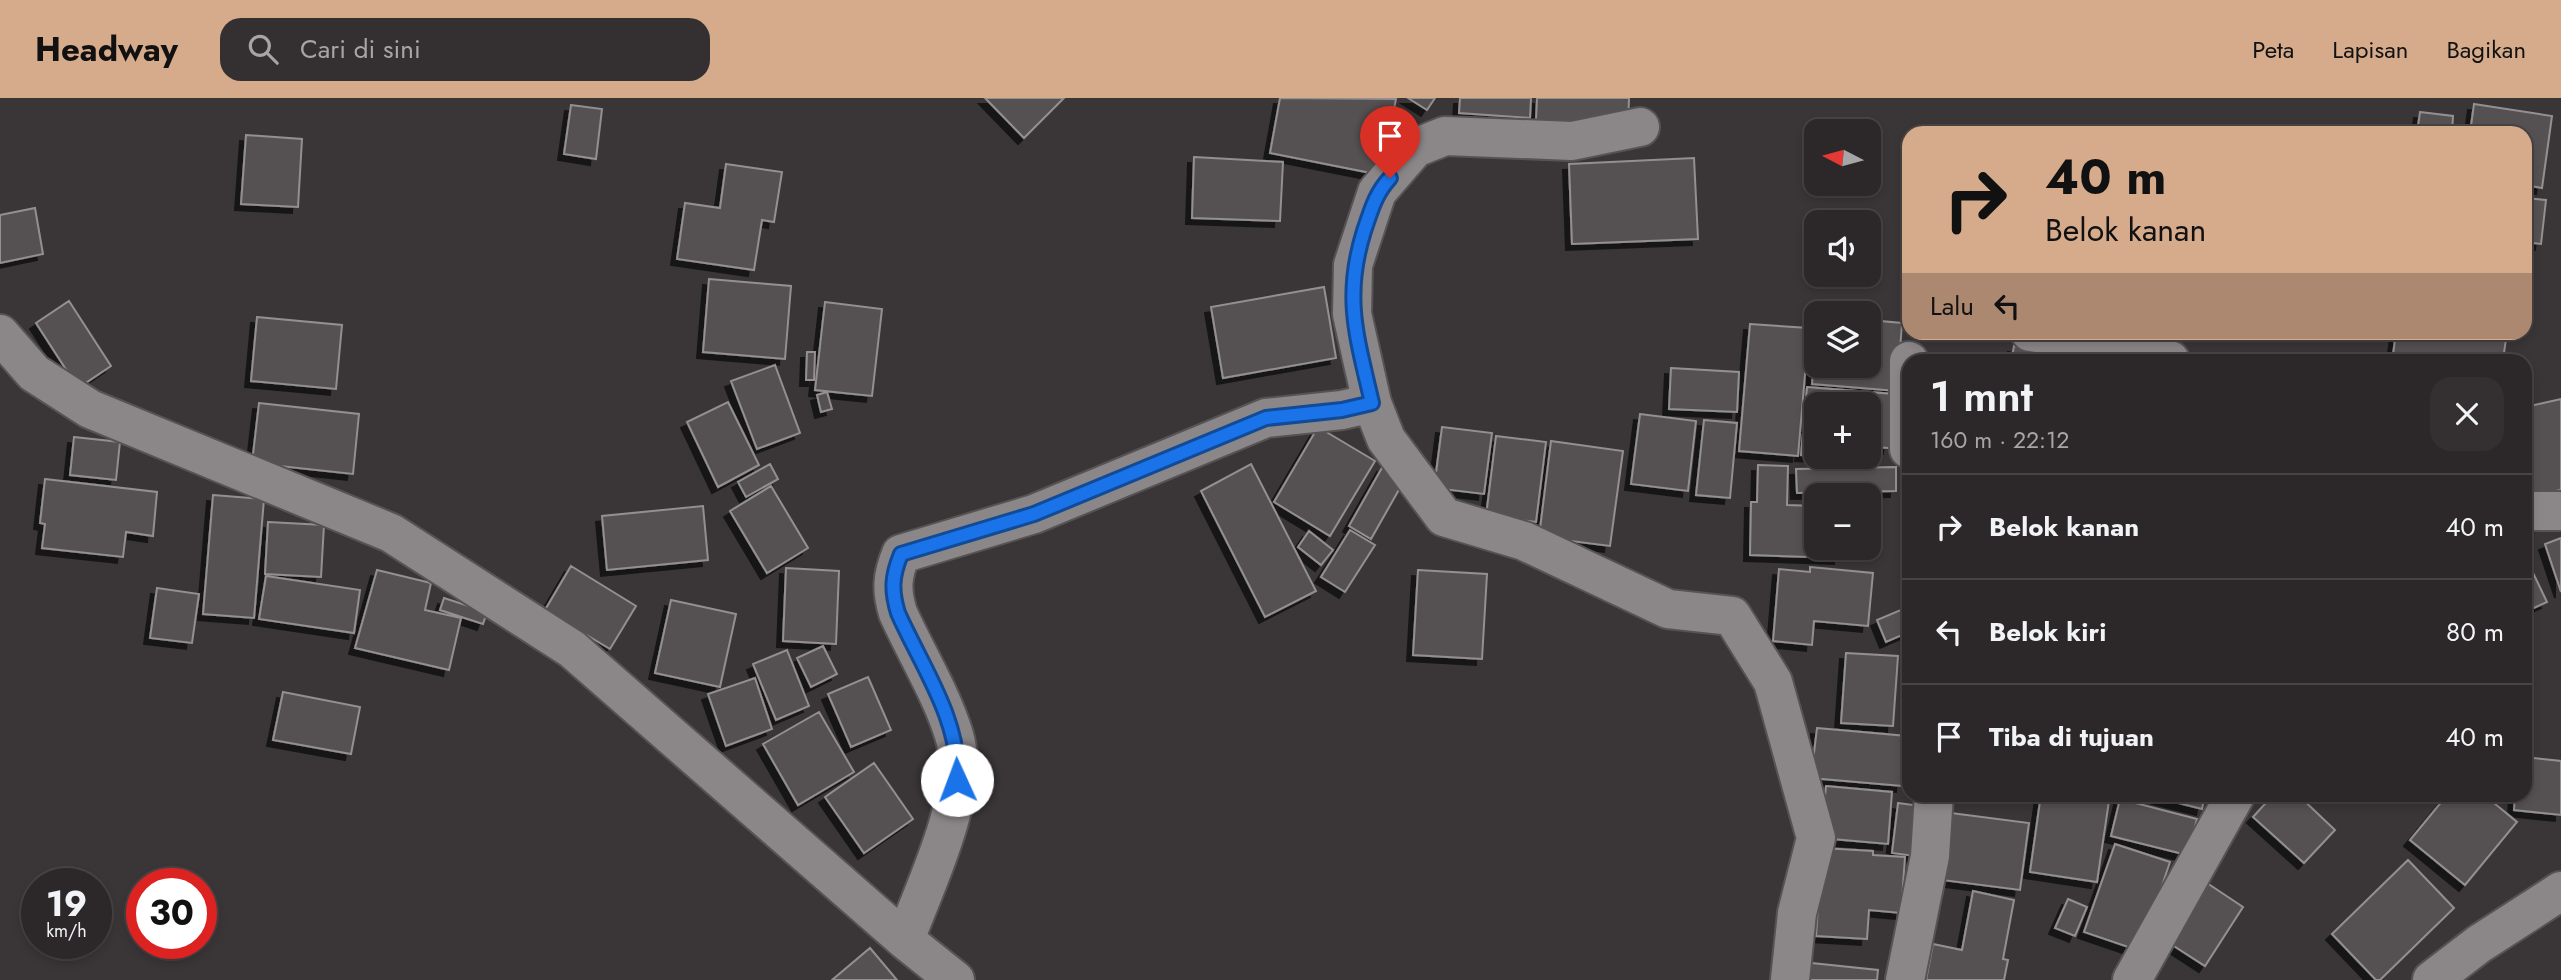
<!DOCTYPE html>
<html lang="id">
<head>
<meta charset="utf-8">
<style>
  body { margin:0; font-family:Jost,sans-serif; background:#343031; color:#f1f3f6; height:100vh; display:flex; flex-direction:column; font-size:26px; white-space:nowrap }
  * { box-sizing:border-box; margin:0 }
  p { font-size:23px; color:#a6a6a8 }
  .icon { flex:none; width:38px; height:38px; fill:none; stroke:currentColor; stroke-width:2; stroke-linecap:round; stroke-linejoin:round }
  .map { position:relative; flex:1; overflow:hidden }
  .side { position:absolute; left:1902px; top:256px; width:630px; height:448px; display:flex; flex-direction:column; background:#2c2829; border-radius:21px; box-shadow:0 4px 10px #0003,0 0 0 2px #484446 }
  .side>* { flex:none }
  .banner { position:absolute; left:1902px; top:28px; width:630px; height:214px; border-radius:21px; box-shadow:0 4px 10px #0003,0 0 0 2px #484446; background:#d6ab8b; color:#111; overflow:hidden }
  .needle { width:46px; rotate:276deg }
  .tools { position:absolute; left:1804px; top:21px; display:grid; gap:14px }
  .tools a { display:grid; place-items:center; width:77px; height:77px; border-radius:14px; background:#2c2829; box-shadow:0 4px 10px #0003,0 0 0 2px #484446; font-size:35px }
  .speed { position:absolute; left:21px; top:770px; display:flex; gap:14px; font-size:35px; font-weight:700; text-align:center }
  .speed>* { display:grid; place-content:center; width:91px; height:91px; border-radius:50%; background:#2c2829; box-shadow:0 4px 10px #0003,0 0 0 2px #484446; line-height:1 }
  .speed small { font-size:18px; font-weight:400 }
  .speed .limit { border:10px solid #d22; background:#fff; color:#111 }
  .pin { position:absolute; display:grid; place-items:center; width:60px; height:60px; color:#fff; margin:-72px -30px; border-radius:50% 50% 50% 0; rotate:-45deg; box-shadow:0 0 7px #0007 }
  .pin .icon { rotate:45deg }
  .me { position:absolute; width:77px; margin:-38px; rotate:358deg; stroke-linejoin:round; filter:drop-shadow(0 0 5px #0008) }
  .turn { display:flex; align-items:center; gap:24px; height:147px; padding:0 28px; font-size:32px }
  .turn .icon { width:91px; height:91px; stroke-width:2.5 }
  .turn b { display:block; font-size:49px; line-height:60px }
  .then { display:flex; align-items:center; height:66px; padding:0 28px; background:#0003; gap:14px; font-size:26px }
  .round { display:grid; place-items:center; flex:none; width:74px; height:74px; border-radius:21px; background:#343031 }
  .overview { display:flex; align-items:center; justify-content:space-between; height:119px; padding:0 28px }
  h1 { font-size:42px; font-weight:600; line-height:52px }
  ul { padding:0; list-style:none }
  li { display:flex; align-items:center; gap:21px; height:105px; padding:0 28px; border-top:2px solid #484446 }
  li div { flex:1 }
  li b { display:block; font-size:26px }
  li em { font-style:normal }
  header { display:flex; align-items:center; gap:42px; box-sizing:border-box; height:98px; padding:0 35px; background:#d6ab8b; color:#111 }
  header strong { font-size:33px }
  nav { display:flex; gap:38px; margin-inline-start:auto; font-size:24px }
  .search { width:490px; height:63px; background:#343031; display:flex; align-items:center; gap:18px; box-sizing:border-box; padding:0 24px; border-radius:21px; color:#a6a6a8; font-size:26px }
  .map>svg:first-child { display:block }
</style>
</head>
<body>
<header>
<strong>Headway</strong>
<div class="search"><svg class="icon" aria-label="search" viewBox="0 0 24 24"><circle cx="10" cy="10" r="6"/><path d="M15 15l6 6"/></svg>Cari di sini</div>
<nav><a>Peta</a><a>Lapisan</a><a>Bagikan</a></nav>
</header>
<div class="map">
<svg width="2561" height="882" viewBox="0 0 2561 882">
  <defs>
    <filter id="shadow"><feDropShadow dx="-6" dy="6" stdDeviation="0" flood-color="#0009"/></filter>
  </defs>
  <rect width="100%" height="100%" fill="#3a3637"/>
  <!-- building -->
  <path fill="#555152" stroke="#948f90" stroke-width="2" filter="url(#shadow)" d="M 985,0 L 1064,0 L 1024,40 Z
    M 1280,0 L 1396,1 L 1381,77 L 1270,55 Z
    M 1408,0 L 1435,0 L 1427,12 Z
    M 1460,0 L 1531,0 L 1530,20 L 1459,15 Z
    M 1537,0 L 1629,0 L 1628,28 L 1536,22 Z
    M 2474,6 L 2552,18 L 2542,90 L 2525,87 L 2525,35 L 2470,35 Z
    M 571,7 L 602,11 L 596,61 L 564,56 Z
    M 2420,14 L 2453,18 L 2452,35 L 2417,35 Z
    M 246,37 L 302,41 L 298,109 L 241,106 Z
    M 1194,59 L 1283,64 L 1280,123 L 1192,120 Z
    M 1694,60 L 1698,141 L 1572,146 L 1569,66 Z
    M 726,66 L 782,74 L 774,124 L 762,122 L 754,172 L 677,161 L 685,105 L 720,110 Z
    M 2525,100 L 2546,102 L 2541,146 L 2525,144 Z
    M 35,110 L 43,156 L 0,165 L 0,117 Z
    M 709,181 L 791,188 L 785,261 L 703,254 Z
    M 1324,189 L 1336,260 L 1223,280 L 1211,209 Z
    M 69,203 L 111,268 L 78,290 L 36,225 Z
    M 825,204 L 882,211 L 872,298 L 815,292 Z
    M 257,219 L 342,227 L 336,291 L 251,283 Z
    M 1869,222 L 1902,225 L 1897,293 L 1812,286 L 1816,229 L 1816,268 L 1869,268 Z
    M 1750,226 L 1809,230 L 1798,358 L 1739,353 Z
    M 2396,234 L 2507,234 L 2503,262 L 2424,262 L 2393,257 Z
    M 2014,248 L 2055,255 L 2053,262 L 2012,259 Z
    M 807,254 L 815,254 L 814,282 L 806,282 Z
    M 1931,256 L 2011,262 L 1930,262 Z
    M 775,267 L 800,335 L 757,351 L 731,283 Z
    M 1671,270 L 1739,274 L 1737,314 L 1669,311 Z
    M 1807,289 L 1894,296 L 1889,350 L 1869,349 L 1869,306 L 1816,306 L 1816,358 L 1801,357 Z
    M 827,294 L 832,311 L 821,314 L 817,297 Z
    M 2561,301 L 2561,392 L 2525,399 L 2525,309 Z
    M 728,304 L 759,367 L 718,389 L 687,324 Z
    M 259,305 L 359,316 L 353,376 L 252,365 Z
    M 1640,316 L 1696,323 L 1688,393 L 1631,386 Z
    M 1704,322 L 1737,325 L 1730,400 L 1696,397 Z
    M 1318,329 L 1375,363 L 1330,438 L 1274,404 Z
    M 1442,329 L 1492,335 L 1484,396 L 1434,390 Z
    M 1496,338 L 1546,344 L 1536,424 L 1486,418 Z
    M 74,339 L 120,344 L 116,382 L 70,377 Z
    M 1551,343 L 1623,353 L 1610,448 L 1539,439 Z
    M 770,366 L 778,381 L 746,399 L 738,384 Z
    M 1251,366 L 1316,493 L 1265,519 L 1201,393 Z
    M 1758,367 L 1788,368 L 1787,407 L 1816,408 L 1816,450 L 1840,450 L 1840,460 L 1750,457 L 1751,404 L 1757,404 Z
    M 1383,368 L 1405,381 L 1371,441 L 1349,428 Z
    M 1896,369 L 1896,393 L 1797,395 L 1796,371 Z
    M 45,381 L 157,394 L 153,438 L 126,434 L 123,459 L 42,450 L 45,426 L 40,425 Z
    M 771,388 L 808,450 L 767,475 L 730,413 Z
    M 213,397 L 264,401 L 254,520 L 203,516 Z
    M 703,408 L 708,462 L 607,472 L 602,418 Z
    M 268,424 L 324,427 L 321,479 L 265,476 Z
    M 1350,432 L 1375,447 L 1345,494 L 1321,479 Z
    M 1309,433 L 1333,452 L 1321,467 L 1298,449 Z
    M 2561,440 L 2561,494 L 2545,446 Z
    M 2525,458 L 2547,504 L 2525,514 Z
    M 571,468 L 636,508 L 610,551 L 545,512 Z
    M 1810,469 L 1873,475 L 1868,528 L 1814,523 L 1812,547 L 1773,543 L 1779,471 L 1810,474 Z
    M 786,470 L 839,473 L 836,546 L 783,543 Z
    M 377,472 L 431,485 L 425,512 L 461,520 L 449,572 L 355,550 Z
    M 1418,472 L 1487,476 L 1482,561 L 1413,557 Z
    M 266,478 L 360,492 L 354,535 L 259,521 Z
    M 157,490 L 199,496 L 192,545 L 150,540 Z
    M 444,500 L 487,514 L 483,526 L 440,512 Z
    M 671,502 L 736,516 L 720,589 L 655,575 Z
    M 1903,511 L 1909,534 L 1886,544 L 1877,522 Z
    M 823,548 L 837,576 L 811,589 L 797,560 Z
    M 787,552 L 809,608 L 776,622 L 753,566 Z
    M 1846,555 L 1898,558 L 1893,628 L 1841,625 Z
    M 868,579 L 891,632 L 851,649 L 828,596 Z
    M 755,580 L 772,631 L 726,648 L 708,596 Z
    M 283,594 L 360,609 L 351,656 L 273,642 Z
    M 819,614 L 854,674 L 798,707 L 763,646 Z
    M 1817,630 L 1907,638 L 1902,688 L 1811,680 Z
    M 2525,659 L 2561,663 L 2561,717 L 2514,712 L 2515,696 L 2525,696 Z
    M 874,665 L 913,721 L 864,755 L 825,699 Z
    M 1826,688 L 1892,694 L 1888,746 L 1821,740 Z
    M 2041,696 L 2110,696 L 2097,784 L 2030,774 Z
    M 2143,696 L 2205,696 L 2202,711 Z
    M 2274,696 L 2297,696 L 2335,732 L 2304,765 L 2253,719 Z
    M 2448,696 L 2483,696 L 2517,724 L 2465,787 L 2410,742 Z
    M 2120,701 L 2197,721 L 2187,757 L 2111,738 Z
    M 1898,705 L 1921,708 L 1915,758 L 1892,755 Z
    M 1951,715 L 2029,725 L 2020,792 L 1942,782 Z
    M 2115,746 L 2170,764 L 2140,853 L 2084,834 Z
    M 1822,750 L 1873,753 L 1873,757 L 1905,759 L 1901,815 L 1869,812 L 1867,841 L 1816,838 Z
    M 2408,762 L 2454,810 L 2380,882 L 2376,882 L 2332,836 Z
    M 2201,781 L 2243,809 L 2205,868 L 2163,841 Z
    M 1973,793 L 2014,802 L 2003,861 L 2008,862 L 2004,882 L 1926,882 L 1933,846 L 1962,852 Z
    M 2068,801 L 2087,809 L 2075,838 L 2055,830 Z
    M 870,850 L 897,882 L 832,882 Z
    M 1802,864 L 1878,872 L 1877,882 L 1800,882 Z"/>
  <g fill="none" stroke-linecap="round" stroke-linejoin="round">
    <defs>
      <path id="minor" d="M 1640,29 L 1572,43 L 1445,38 L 1415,50 L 1377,94 L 1353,167 L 1352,216 L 1372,305 L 1386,341 L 1444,419 L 1524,443 L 1668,511 L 1732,518 L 1773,584 L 1816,740 L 1797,815 L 1790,882
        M 2030,234 L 2069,239 L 2170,262
        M 0,236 L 34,275 L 90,311 L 391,435 L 572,551 L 905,842 L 955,882
        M 1909,263 L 1909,351
        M 2525,413 L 2561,413
        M 905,842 C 925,786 972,696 954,637 C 941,595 916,555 898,515 C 891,492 892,478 901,456 L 1034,416 L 1266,320 L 1342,312 L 1372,305
        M 1905,882 L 1930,758 L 1934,696
        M 2132,882 L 2236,696"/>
      <path id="tertiary" d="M 2432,882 L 2479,846 L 2561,793"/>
    </defs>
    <!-- minor casing -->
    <use href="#minor" stroke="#565354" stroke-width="42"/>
    <!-- tertiary casing -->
    <use href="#tertiary" stroke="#565354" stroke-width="42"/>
    <!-- minor -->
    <use href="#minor" stroke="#8b8687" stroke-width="38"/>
    <!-- tertiary -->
    <use href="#tertiary" stroke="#8b8687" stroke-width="38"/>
  </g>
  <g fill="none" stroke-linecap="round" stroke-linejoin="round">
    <defs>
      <path id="route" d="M 957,682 C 961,623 921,567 898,515 C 891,492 892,478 901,456 L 1034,416 L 1266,320 L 1342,312 L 1372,305 C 1357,239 1343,200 1364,133 C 1371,113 1375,96 1390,80"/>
    </defs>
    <!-- route casing -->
    <use href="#route" stroke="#114b97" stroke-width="18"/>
    <!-- route -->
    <use href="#route" stroke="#1a73e8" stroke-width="12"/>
  </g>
</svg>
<div class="tools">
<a><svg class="needle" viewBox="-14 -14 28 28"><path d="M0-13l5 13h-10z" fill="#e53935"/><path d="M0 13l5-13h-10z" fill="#a6a6a8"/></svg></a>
<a><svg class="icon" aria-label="sound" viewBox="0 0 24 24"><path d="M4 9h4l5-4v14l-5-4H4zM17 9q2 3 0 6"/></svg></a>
<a><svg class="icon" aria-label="layers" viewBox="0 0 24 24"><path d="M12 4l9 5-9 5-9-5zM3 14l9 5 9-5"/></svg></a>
<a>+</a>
<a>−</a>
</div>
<div class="speed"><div>19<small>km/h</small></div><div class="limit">30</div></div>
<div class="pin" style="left:1390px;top:80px;background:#d93025"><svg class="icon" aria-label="arrive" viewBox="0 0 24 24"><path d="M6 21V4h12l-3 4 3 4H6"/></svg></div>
<svg class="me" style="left:957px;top:682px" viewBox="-20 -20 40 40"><circle r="19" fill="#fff"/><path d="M0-13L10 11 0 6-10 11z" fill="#1a73e8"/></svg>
<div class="banner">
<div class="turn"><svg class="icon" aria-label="right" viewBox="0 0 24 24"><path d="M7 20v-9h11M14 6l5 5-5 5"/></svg><div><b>40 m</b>Belok kanan</div></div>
<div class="then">Lalu<svg class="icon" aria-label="left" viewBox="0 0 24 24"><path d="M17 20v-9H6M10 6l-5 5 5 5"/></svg></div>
</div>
<section class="side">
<div class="overview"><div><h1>1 mnt</h1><p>160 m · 22:12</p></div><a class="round"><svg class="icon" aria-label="close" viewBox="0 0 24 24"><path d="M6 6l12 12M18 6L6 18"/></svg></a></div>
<ul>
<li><svg class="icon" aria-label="right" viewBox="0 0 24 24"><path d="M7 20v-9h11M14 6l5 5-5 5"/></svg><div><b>Belok kanan</b></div><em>40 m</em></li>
<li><svg class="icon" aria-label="left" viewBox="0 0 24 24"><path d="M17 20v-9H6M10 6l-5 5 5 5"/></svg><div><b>Belok kiri</b></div><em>80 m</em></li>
<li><svg class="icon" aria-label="arrive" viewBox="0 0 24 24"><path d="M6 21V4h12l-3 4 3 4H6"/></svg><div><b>Tiba di tujuan</b></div><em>40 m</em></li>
</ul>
</section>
</div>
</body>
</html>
